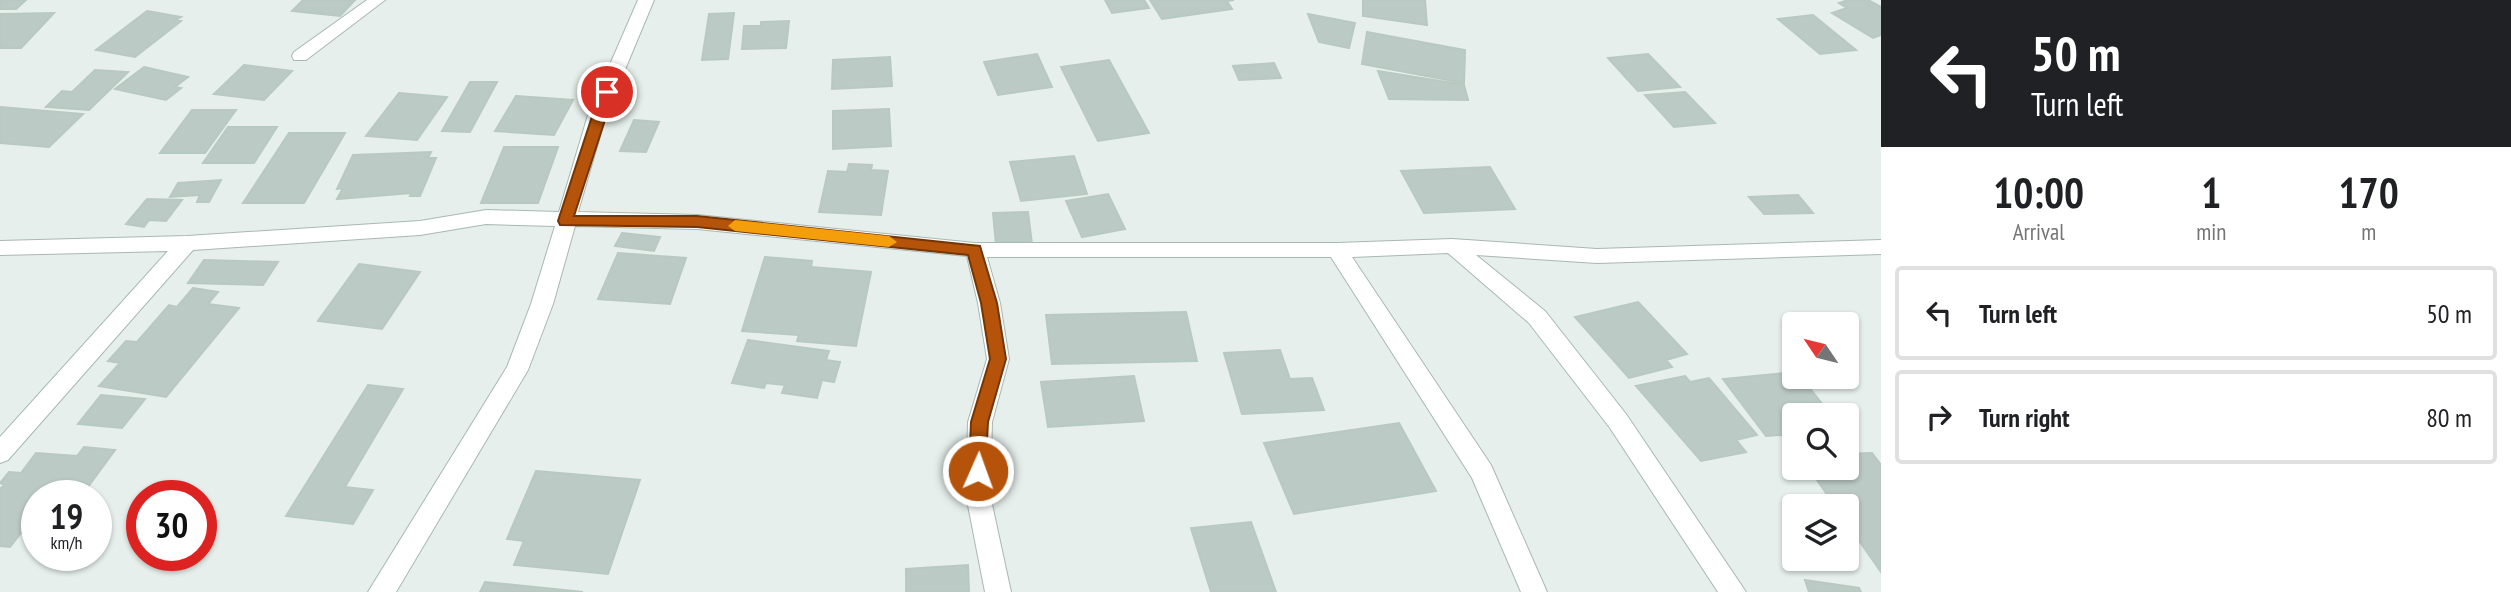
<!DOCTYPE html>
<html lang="en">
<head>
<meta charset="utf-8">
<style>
  body { margin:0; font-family:"PT Sans Narrow",sans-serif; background:#f2f2f2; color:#202124; height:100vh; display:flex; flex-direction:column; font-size:26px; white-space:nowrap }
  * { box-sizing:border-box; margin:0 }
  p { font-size:23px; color:#757577 }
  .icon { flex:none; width:38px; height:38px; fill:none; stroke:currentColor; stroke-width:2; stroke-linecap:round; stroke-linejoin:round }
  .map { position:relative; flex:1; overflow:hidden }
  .panel { display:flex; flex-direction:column; background:#fff; width:630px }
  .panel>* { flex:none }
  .guide { background:#202124; color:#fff; overflow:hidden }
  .needle { width:46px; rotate:305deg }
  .fabs { position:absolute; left:1782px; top:312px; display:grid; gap:14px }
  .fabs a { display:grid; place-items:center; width:77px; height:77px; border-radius:7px; background:#fff; box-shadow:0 2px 5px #0004; font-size:35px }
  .speed { position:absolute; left:21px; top:480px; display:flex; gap:14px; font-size:35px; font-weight:700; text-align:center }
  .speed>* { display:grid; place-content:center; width:91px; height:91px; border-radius:50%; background:#fff; box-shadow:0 2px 5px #0004; line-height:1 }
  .speed small { font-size:18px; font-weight:400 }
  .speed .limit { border:10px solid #d22; background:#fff; color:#111 }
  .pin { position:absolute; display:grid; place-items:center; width:60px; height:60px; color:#fff; margin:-30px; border:4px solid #fff; border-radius:50%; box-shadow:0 2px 7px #0007 }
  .me { position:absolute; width:77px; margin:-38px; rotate:2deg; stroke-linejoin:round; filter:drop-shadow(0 0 5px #0008) }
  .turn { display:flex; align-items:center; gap:24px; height:147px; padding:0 35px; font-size:32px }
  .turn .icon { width:91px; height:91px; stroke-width:2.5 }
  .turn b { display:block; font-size:49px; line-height:60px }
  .eta { display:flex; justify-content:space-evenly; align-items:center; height:119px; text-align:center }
  .eta b { font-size:42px; font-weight:700; line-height:49px }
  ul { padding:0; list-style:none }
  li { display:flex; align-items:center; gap:21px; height:94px; margin:0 14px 10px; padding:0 21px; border:4px solid #e0e0e0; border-radius:7px }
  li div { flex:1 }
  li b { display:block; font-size:26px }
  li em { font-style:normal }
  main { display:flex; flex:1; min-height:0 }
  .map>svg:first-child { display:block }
</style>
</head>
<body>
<main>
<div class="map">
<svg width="1881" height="592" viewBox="0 0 1881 592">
  <rect width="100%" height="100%" fill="#e6efeb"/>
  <!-- building -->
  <path fill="#bbcac4" stroke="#b8c9c2" stroke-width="2" d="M 0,0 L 26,0 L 16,9 L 0,9 Z
    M 303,0 L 355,0 L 340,16 L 292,11 Z
    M 1105,0 L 1144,0 L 1149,8 L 1112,13 Z
    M 1150,0 L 1234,0 L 1227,1 L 1232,9 L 1162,19 Z
    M 1363,0 L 1425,0 L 1427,25 L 1363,16 Z
    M 1848,0 L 1868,0 L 1881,7 L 1881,35 L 1873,38 L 1832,13 L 1847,8 L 1839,3 Z
    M 147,11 L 181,17 L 176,20 L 181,21 L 135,57 L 96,50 Z
    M 54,13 L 21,48 L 0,48 L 0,14 Z
    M 734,13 L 728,59 L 702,60 L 709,14 Z
    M 1308,14 L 1355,23 L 1349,48 L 1319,42 Z
    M 1813,15 L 1856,50 L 1820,54 L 1778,19 Z
    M 789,21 L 786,48 L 742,49 L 744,26 L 761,26 L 761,22 Z
    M 1367,32 L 1465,50 L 1464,83 L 1362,64 Z
    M 1037,54 L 1052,87 L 998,95 L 984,62 Z
    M 1648,54 L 1680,87 L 1638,91 L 1608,58 Z
    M 890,57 L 892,86 L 832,89 L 833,60 Z
    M 1109,60 L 1149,133 L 1098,141 L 1061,67 Z
    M 1274,63 L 1281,78 L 1239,80 L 1233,66 Z
    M 244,65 L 292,71 L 264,100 L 214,94 Z
    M 144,67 L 188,77 L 175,87 L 181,88 L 166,100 L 115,89 Z
    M 95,70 L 128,72 L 89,110 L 46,107 L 62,91 L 72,92 Z
    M 1378,71 L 1464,85 L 1468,100 L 1389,99 Z
    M 470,82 L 497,82 L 470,132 L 442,131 Z
    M 1685,92 L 1715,123 L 1674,127 L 1645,95 Z
    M 399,93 L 447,97 L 417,140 L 366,136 Z
    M 516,96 L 573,100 L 554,135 L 495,131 Z
    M 0,107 L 83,114 L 49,147 L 0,143 Z
    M 889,109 L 891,146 L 833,149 L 833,111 Z
    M 192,110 L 236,110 L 205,153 L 160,153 Z
    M 634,120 L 659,122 L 646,152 L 620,151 Z
    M 228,127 L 277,127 L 254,163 L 203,163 Z
    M 289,133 L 345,133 L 304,203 L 243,203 Z
    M 504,147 L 558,147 L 538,203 L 481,203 Z
    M 431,152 L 428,158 L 436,158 L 420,196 L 410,196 L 412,193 L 337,199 L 343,188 L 337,189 L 353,155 Z
    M 1074,156 L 1087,194 L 1021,201 L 1010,162 Z
    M 849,164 L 872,165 L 871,170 L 888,171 L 881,215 L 819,212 L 828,171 L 847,172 Z
    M 1490,167 L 1515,209 L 1424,213 L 1401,171 Z
    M 221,180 L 209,202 L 197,202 L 200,195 L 170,197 L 178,183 Z
    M 1108,194 L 1125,229 L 1082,237 L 1066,201 Z
    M 1798,195 L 1813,213 L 1764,214 L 1749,197 Z
    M 147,199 L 182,200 L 166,221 L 149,220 L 144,227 L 126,224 Z
    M 1028,212 L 1032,244 L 996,245 L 993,213 Z
    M 622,233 L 660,237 L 654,251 L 615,246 Z
    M 618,253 L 686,258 L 670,304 L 598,299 Z
    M 765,257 L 812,261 L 811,267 L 871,272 L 856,346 L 797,341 L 799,335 L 742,331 Z
    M 204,260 L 278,262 L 263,285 L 188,283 Z
    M 359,264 L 420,272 L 382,329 L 318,321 Z
    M 193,288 L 218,292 L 208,304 L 239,308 L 166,397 L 99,386 L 120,363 L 108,361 L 126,341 L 137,342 L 169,305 L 177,307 Z
    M 1638,302 L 1687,354 L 1666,360 L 1672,367 L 1629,378 L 1575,317 Z
    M 1186,312 L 1197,361 L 1052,364 L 1046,315 Z
    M 748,340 L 829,351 L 826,360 L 840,362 L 834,382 L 822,380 L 817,398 L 782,393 L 785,385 L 766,383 L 764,388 L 732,383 Z
    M 1280,350 L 1290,379 L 1312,378 L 1324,410 L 1242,414 L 1224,353 Z
    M 1794,372 L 1794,376 L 1800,376 L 1831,415 L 1794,415 L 1794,434 L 1766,436 L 1723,379 Z
    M 1134,376 L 1144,421 L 1048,427 L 1041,382 Z
    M 1685,376 L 1690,382 L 1709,378 L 1757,435 L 1736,440 L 1746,452 L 1701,461 L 1636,386 Z
    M 368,385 L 403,389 L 345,487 L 373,490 L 353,524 L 286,516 Z
    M 101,395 L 145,399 L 122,428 L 78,424 Z
    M 1399,423 L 1436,491 L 1294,514 L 1264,443 Z
    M 84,447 L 115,450 L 82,495 L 37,495 L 37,534 L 21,533 L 10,547 L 0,546 L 0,489 L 4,485 L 0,483 L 9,472 L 21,473 L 36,453 L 77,456 Z
    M 1872,453 L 1881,465 L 1881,572 L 1846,522 L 1846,506 L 1835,506 L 1808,467 L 1846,467 L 1846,454 Z
    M 536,471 L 640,480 L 608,574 L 514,565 L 524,541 L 507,539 Z
    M 1251,522 L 1276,592 L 1211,592 L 1191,528 Z
    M 968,565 L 969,592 L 906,592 L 906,569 Z
    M 1805,580 L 1859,588 L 1861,592 L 1809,592 Z
    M 485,582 L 583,592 L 480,592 Z"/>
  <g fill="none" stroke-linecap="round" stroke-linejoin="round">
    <defs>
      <path id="minor" d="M 367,0 L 385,0 L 306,60 L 294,60 L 292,56 L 294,52 Z
        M 638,0 L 654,0 L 606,115 L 578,212 L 697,215 L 975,243 L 1337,243 L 1452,239 L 1597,249 L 1881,240 L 1881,254 L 1597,263 L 1476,255 L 1545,311 L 1626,414 L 1746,592 L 1718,592 L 1610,428 L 1529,323 L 1448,253 L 1352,257 L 1491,465 L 1547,592 L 1521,592 L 1472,478 L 1331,257 L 987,257 L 1000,303 L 1009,359 L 992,422 L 990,495 L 1011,592 L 985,592 L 966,495 L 968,422 L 987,359 L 978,303 L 967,256 L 697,229 L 575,226 L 553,304 L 528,370 L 396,592 L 368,592 L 507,367 L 531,304 L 555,226 L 486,224 L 420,235 L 193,250 L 8,460 L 0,463 L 0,437 L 168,251 L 0,255 L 0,241 L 187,236 L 420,221 L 486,210 L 559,212 L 588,115 Z"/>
    </defs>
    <!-- minor casing -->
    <use href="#minor" stroke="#a8b8b2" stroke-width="2"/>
    <!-- minor -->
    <use href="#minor" fill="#fff" fill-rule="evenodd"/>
  </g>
  <!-- route -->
  <path fill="#b45309" stroke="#753606" stroke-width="2" d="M 607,88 L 614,92 L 574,216 L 697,216 L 980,246 L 997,303 L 1006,359 L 988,422 L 985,476 L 972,476 L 969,471 L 971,422 L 990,359 L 981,303 L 968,255 L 697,227 L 560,225 L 558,221 L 600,92 Z"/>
  <!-- slow -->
  <path fill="#f59e0b" d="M 735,220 L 889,236 L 897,242 L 889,247 L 735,231 L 728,226 Z"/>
</svg>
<div class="fabs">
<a><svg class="needle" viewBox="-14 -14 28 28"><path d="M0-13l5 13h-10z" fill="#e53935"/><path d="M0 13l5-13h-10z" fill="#757577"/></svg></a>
<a><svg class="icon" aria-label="search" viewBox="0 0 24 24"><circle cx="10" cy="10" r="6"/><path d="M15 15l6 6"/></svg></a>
<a><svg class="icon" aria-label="layers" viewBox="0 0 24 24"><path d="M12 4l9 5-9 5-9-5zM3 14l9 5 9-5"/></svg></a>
</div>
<div class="speed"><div>19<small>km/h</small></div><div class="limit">30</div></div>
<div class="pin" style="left:607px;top:92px;background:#d93025"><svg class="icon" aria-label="arrive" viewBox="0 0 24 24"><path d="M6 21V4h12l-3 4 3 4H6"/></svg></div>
<svg class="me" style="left:978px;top:471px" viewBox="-20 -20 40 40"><circle r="17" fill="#b45309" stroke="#fff" stroke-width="3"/><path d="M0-11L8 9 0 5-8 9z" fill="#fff"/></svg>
</div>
<section class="panel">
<div class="guide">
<div class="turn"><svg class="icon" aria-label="left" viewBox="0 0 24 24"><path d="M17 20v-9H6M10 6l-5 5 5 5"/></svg><div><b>50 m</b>Turn left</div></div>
</div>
<div class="eta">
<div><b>10:00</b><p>Arrival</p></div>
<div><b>1</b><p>min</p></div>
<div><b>170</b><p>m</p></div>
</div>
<ul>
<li><svg class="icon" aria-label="left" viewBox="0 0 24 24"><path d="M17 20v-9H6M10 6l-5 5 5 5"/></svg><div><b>Turn left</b></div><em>50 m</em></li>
<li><svg class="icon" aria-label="right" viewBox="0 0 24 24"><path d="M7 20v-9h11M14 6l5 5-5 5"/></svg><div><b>Turn right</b></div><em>80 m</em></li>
</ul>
</section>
</main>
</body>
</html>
